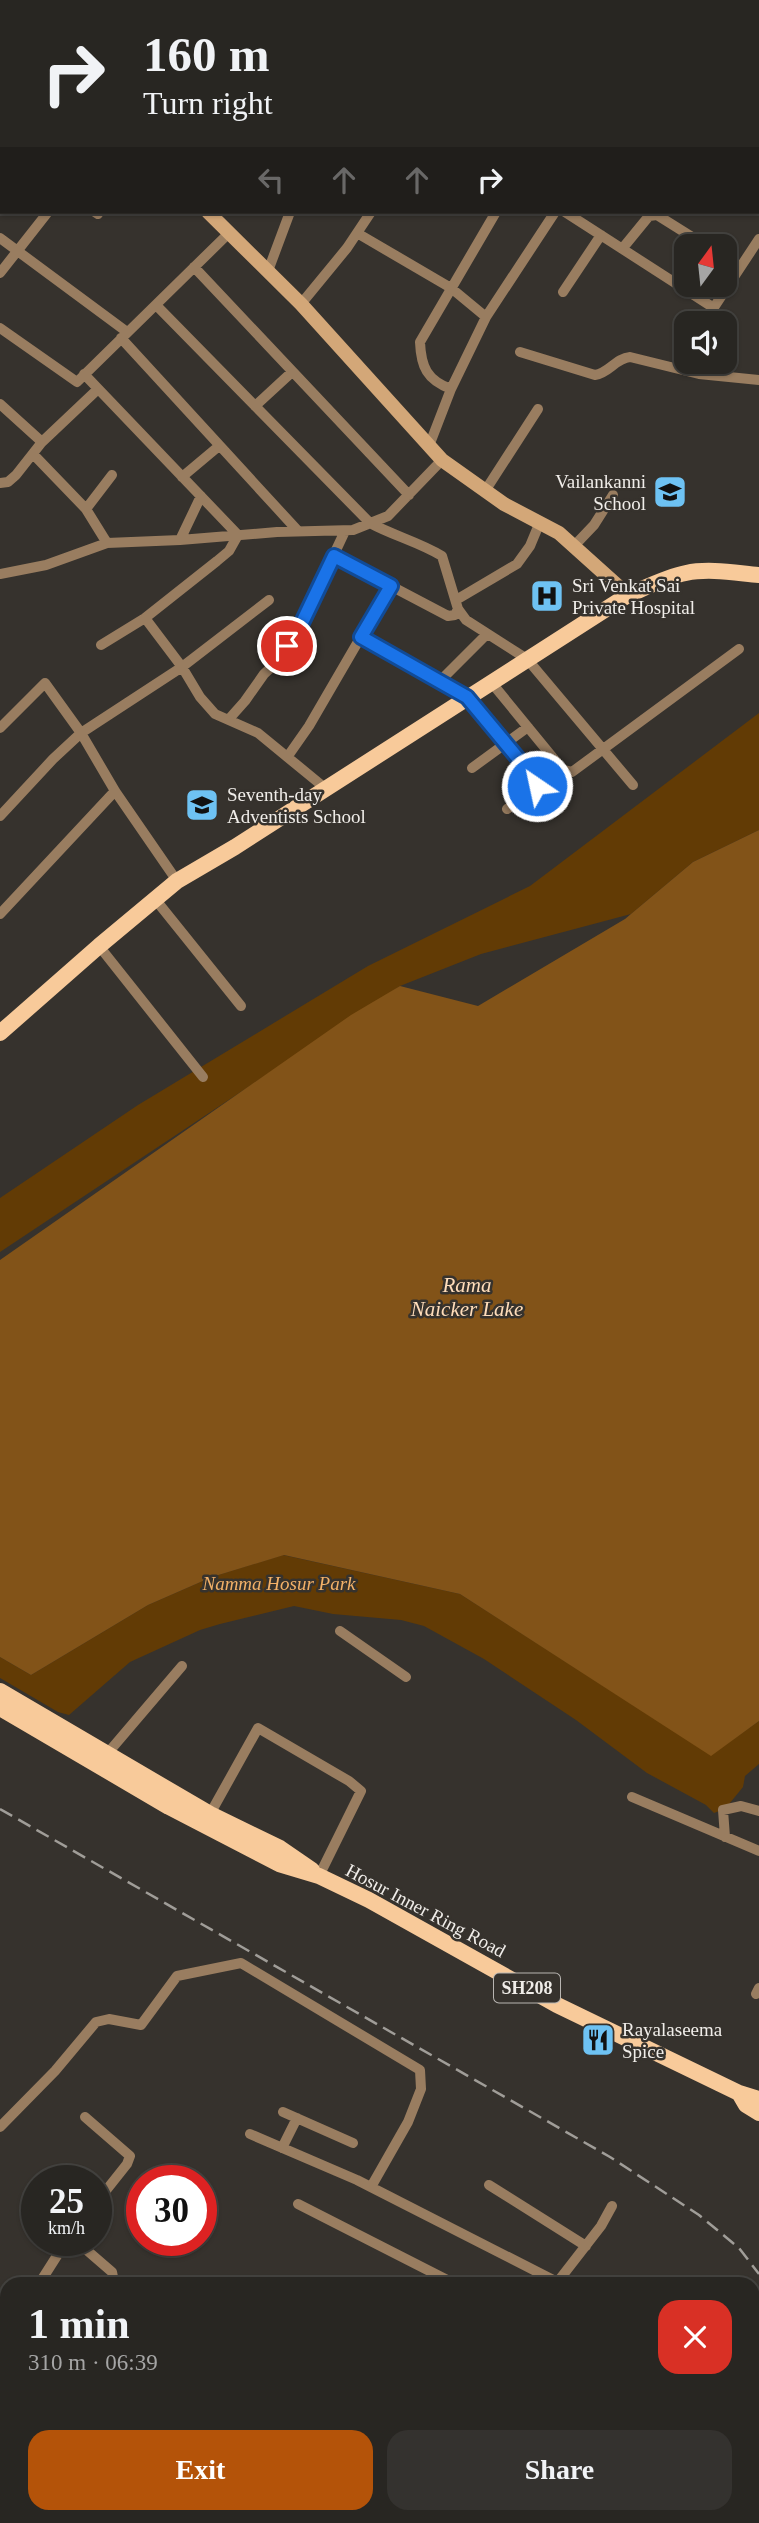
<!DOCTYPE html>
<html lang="en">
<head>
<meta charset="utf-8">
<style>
  body { margin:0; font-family:"Times New Roman",serif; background:#34322f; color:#f1f3f6; height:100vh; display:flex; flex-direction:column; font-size:26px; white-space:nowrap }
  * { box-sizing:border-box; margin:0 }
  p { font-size:23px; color:#a5a5a5 }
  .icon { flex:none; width:38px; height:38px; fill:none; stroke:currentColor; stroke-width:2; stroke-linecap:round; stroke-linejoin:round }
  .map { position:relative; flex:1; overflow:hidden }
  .panel { position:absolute; left:0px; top:2277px; width:760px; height:247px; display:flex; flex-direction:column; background:#282622; border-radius:21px 21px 0 0; box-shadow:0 2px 5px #0004,0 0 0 2px #444340 }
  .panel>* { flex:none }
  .guide { position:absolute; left:0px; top:0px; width:760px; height:214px; box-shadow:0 2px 5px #0004,0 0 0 2px #444340; background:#282622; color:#f1f3f6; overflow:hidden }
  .needle { width:46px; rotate:15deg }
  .tools { position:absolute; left:674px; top:234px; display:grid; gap:14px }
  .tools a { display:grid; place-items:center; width:63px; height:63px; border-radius:14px; background:#282622; box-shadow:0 2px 5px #0004,0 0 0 2px #444340; font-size:35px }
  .speed { position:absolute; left:21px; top:2165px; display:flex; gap:14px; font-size:35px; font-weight:700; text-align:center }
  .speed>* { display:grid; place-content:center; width:91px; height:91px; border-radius:50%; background:#282622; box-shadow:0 2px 5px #0004,0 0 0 2px #444340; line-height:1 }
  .speed small { font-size:18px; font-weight:400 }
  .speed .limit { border:10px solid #d22; background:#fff; color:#111 }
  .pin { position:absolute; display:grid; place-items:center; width:60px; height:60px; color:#fff; margin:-30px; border:4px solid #fff; border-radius:50%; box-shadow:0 2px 7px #0007 }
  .me { position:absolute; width:77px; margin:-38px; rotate:326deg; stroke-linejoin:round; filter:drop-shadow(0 0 5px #0008) }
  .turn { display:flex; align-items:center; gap:24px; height:147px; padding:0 28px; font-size:32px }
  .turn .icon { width:91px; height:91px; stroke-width:2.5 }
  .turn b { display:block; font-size:49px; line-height:60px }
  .lanes { display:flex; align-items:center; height:66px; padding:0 28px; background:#0003; justify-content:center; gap:35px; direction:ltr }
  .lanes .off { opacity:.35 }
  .round { display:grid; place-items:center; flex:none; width:74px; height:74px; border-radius:21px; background:#34322f }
  .summary { display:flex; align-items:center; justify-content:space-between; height:119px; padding:0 28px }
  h1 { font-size:42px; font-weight:800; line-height:52px }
  .cta { display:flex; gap:14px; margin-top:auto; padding:14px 28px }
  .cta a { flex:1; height:80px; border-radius:21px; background:#b45309; color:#fff; font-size:28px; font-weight:800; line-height:80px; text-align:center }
  .cta a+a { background:#34322f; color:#f1f3f6 }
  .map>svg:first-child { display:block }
</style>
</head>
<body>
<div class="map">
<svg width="759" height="2523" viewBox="0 0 759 2523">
  <rect width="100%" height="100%" fill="#36322d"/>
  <!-- green -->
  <path fill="#623b05" d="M 759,713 L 759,830 L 693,862 L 631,914 L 481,954 L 400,986 L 0,1252 L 0,1198 L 138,1105 L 368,966 L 530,886 Z
    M 283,1555 L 460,1594 L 711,1755 L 759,1721 L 759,1764 L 745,1776 L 743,1787 L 725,1809 L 714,1813 L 706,1805 L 647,1773 L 576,1720 L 484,1659 L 424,1626 L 401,1620 L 333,1614 L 294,1606 L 220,1624 L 200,1630 L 130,1662 L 69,1715 L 58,1712 L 0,1678 L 0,1657 L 31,1675 L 148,1605 L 212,1577 Z"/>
  <!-- water -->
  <path fill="#825318" d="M 759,830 L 759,1721 L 711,1756 L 460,1594 L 284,1555 L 212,1577 L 148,1605 L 31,1675 L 0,1657 L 0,1260 L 351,1015 L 400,986 L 478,1006 L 625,919 L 693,862 Z"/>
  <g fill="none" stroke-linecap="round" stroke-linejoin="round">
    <!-- street -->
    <path stroke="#997d60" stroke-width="10" d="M 15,0 L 17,2
      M 576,0 L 579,2
      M 670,0 L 672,2
      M 153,2 L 154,0
      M 241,2 L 242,0
      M 334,2 L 335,0
      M 423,2 L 424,0
      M 696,2 L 697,0
      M 758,59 L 759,59
      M 758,118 L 759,118
      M 0,142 L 2,143
      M 95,212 L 98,214
      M 565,212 L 714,308
      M 357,233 L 451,288 L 486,317
      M 0,238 L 127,332
      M 622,249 L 649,216 L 657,215 L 708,247
      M 724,257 L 739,267
      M 194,267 L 409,495
      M 268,271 L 290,212
      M 0,273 L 48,212
      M 563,292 L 601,235
      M 301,304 L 347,248 L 371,212
      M 156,305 L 370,523 C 394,536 419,542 442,556 L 458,609 L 466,620 L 527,659 L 633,785
      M 703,324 L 759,239
      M 0,328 L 77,382 L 229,233
      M 121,338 L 298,531
      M 520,352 L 595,375 C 609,373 616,358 630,357 L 699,374 L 759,380
      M 84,374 L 238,535 L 229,551 L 217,561 L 145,618 L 101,645
      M 451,389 C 427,380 421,367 420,342 L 496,212
      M 0,404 L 42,442
      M 255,406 L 292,372
      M 429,446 L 451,389 L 486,317 L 555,212
      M 33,454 L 86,509 L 107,543
      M 182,477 L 219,446
      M 0,483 L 8,482 L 16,475 L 42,442 L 98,389
      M 485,491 L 538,409
      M 86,509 L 112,475
      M 180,540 L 201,496
      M 574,546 L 594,525 L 613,495
      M 334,556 L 448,616 L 455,615 L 458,609
      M 0,574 L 46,565 L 107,543 L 180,540 L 277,532 L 353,530 L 388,516 L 442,460
      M 456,600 L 517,564 L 530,546 L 540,522
      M 145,618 L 182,667 L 200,697 L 215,714 L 258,733 L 325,788
      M 361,637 L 467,697 L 537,782 L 535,790 L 507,809
      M 440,681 L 486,635
      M 491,682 L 563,770 L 572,772 L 739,649
      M 229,719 L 245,701 L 264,674 L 277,662 L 298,631 L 345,531
      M 0,728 L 45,683 L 81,733 L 115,791 L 177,881
      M 288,756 L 309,726 L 391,585
      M 525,767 L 548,752
      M 472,768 L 528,727
      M 0,816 L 53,759 L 81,733 L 182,667 L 269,600
      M 155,899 L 241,1006
      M 0,914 L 115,791
      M 99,946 L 203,1077
      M 340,1631 L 406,1677
      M 107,1754 L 182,1666
      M 632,1797 L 759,1851
      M 210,1814 L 258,1728 L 349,1781 L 361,1791 L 319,1876
      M 725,1837 L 723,1810 L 741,1806 L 759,1811
      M 756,1994 L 759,1988
      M 283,2112 L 353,2143
      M 85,2117 L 130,2156 L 127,2164 L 96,2203
      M 0,2127 L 55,2071 L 96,2022 L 109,2019 L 141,2025 L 177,1976 L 241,1963 L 420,2070 L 421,2089 L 408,2122 L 371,2187
      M 250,2134 L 357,2180 L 561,2284
      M 282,2148 L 297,2118
      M 489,2185 L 586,2246
      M 298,2204 L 455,2284
      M 75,2240 L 112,2272 L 113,2277 L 110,2284
      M 39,2284 L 67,2240
      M 556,2284 L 601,2226 L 612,2206
      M 0,2343 L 7,2332
      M 0,2349 L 7,2354
      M 752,2421 L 759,2425
      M 0,2436 L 7,2426
      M 0,2494 L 7,2499
      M 33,2516 L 43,2523
      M 282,2516 L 294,2523
      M 59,2523 L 64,2516
      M 125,2523 L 129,2516
      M 191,2523 L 195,2516
      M 247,2523 L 251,2516
      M 387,2523 L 390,2516"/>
    <!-- secondary -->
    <path stroke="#d3a778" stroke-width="14" d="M 444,0 L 446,2
      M 27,2 L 29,0
      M 0,39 L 2,37
      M 0,110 L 2,111
      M 758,207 L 759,208
      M 208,212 L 301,304 L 442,460 L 504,504 L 559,533 L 628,595"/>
    <!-- primary -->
    <path stroke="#f8ca9a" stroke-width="16" d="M 0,1033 L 99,946 L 177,881 L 235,847 L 628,595 C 647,587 666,577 686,573 C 709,568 736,573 759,575
      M 0,1691 L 210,1814 L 280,1848 L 312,1870
      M 0,1708 L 169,1807 L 279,1864 L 319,1876 L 369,1900 L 557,2005 L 739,2093 L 759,2099
      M 739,2093 L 746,2105 L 759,2113
      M 752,2470 L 759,2462
      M 752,2485 L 759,2478
      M 708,2523 L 714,2516"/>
    <!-- rail -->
    <path stroke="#a09d98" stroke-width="2.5" stroke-dasharray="14 7" stroke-linecap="butt" d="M 0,1809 L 610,2157 L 699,2215 L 739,2248 L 759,2274"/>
  </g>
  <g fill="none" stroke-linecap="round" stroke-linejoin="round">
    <defs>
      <path id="route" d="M 287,646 L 298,631 L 334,556 L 391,586 L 361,637 L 467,697 L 536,780 L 537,786"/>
    </defs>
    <!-- route casing -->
    <use href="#route" stroke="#114b97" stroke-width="18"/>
    <!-- route -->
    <use href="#route" stroke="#1a73e8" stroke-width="12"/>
  </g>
  <!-- icons -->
  <defs>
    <symbol id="school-square" viewBox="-11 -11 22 22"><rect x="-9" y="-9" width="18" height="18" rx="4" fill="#6ec2f3" stroke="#36322d"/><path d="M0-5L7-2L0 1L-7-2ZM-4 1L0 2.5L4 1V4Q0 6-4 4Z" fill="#111"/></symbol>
    <symbol id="hospital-square" viewBox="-11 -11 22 22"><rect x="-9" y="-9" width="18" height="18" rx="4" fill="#6ec2f3" stroke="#36322d"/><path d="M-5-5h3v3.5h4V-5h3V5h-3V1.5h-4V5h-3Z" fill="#111"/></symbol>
    <symbol id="restaurant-square" viewBox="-11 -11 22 22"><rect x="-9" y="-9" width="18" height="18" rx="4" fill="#6ec2f3" stroke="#36322d"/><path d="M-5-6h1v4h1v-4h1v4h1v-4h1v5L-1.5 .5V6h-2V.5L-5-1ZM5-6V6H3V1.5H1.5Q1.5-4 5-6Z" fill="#111"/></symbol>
  </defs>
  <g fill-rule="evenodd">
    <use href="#school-square" x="651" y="473" width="38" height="38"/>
    <use href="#hospital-square" x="528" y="577" width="38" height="38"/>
    <use href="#school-square" x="183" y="786" width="38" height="38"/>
    <use href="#restaurant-square" x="579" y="2021" width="38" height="38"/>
  </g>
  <g text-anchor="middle" stroke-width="5" stroke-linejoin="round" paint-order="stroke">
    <!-- shield labels -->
    <rect fill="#36322d" stroke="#b8b5b1" stroke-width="2" x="494" y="1973.5" width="66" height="29" rx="5"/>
    <g font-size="18" font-weight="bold" fill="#f0ede9">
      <text x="527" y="1994">SH208</text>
    </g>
    <!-- poi labels -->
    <g font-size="19" fill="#f0ede9" stroke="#36322d" text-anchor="start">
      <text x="646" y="488" text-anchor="end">Vailankanni<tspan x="646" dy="22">School</tspan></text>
      <text x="572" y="592">Sri Venkat Sai<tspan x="572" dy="22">Private Hospital</tspan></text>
      <text x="227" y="801">Seventh-day<tspan x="227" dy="22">Adventists School</tspan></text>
      <text x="622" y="2036">Rayalaseema<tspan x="622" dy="22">Spice</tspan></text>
    </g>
    <!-- park labels -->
    <g font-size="19" font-style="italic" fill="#f3b168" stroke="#36322d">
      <text x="279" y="1590">Namma Hosur Park</text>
    </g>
    <!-- street labels -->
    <g font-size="19" fill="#f0ede9" stroke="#36322d">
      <text transform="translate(426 1910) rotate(28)" y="7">Hosur Inner Ring Road</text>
    </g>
    <!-- water labels -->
    <g font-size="21" font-style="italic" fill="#ffddba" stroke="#36322d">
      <text x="467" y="1292">Rama<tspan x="467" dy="24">Naicker Lake</tspan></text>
    </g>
  </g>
</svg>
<div class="tools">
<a><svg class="needle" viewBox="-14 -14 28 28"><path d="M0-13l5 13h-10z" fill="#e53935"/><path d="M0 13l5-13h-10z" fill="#a5a5a5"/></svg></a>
<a><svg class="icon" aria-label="sound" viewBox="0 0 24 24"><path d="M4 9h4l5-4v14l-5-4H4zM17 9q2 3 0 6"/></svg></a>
</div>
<div class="speed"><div>25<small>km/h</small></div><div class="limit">30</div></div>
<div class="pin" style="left:287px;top:646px;background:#d93025"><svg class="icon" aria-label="arrive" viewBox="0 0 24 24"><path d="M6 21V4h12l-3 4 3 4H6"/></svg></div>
<svg class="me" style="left:537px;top:786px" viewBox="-20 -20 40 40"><circle r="17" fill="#1a73e8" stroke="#fff" stroke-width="3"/><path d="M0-11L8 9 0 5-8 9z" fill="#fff"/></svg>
<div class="guide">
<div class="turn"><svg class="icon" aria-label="right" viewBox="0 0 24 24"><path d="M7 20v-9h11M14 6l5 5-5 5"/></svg><div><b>160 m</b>Turn right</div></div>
<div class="lanes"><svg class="icon off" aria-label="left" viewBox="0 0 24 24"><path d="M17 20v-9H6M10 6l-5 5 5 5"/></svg><svg class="icon off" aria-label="ahead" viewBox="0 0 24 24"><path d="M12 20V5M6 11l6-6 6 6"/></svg><svg class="icon off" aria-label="ahead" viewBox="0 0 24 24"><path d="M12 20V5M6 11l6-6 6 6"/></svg><svg class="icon" aria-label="right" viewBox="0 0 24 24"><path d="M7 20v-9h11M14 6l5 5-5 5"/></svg></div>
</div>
<section class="panel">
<div class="summary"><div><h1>1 min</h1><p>310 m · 06:39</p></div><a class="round" style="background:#d93025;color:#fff"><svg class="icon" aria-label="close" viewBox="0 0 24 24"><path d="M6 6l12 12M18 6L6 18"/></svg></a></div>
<div class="cta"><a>Exit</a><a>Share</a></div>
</section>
</div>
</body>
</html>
